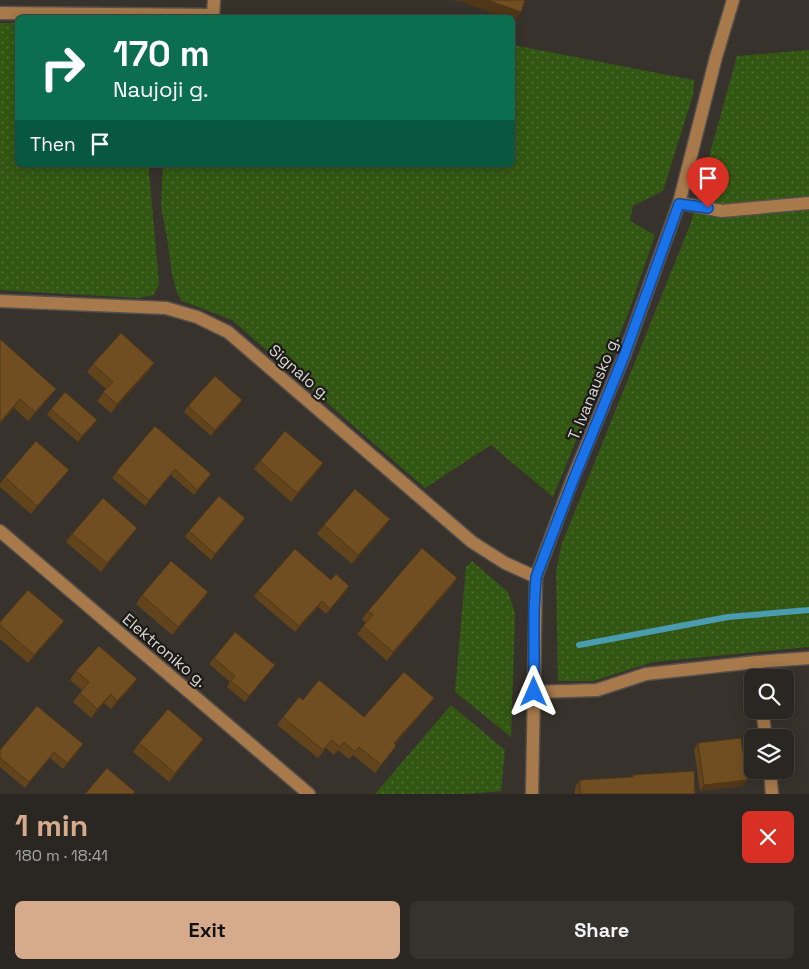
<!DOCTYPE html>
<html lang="en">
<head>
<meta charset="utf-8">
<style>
  body { margin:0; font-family:"Space Grotesk",sans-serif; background:#36322e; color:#f1f3f6; height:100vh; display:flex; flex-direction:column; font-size:19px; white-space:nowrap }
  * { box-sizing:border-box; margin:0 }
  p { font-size:16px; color:#a5a5a5 }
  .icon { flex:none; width:28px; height:28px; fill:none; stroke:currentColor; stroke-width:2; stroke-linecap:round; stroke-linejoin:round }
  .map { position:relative; height:794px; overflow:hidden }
  .side { display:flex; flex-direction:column; background:#2a2621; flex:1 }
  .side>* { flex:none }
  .top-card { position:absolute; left:15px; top:15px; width:500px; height:152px; border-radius:8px; box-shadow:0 2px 12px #0003,0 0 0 1px #46433f; background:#0b6e4f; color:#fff; overflow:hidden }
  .fabs { position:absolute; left:744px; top:669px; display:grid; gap:10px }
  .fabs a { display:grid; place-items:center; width:50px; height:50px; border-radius:8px; background:#2a2621; box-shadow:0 2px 12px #0003,0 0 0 1px #46433f; font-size:25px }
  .pin { position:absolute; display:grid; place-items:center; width:42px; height:42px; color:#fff; margin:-51px -21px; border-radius:50% 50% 50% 0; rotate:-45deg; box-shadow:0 0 5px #0007 }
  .pin .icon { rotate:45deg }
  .me { position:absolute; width:55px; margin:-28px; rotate:0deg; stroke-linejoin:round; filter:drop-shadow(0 0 4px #0008) }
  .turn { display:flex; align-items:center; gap:18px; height:105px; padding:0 15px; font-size:22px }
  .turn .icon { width:65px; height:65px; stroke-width:2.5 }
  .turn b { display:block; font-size:35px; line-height:42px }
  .then { display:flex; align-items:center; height:48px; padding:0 15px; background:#0003; gap:10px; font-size:19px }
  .round { display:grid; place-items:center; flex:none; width:52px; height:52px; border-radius:8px; background:#36322e }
  .headline { display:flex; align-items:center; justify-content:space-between; height:85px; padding:0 15px }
  h1 { font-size:30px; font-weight:700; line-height:38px; color:#d6ab8b }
  .cta { display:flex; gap:10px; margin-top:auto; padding:10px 15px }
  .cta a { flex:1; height:58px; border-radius:8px; background:#d6ab8b; color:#111; font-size:20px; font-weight:700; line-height:58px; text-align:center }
  .cta a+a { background:#36322e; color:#f1f3f6 }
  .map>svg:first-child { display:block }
</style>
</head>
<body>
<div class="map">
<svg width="809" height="794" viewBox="0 0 809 794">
  <defs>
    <pattern id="grass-dots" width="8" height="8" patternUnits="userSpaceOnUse" patternTransform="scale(1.25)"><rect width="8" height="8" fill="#325712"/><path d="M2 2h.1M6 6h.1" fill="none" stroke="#4f6e34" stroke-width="1.8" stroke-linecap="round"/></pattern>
  </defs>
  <rect width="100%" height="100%" fill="#38322c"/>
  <!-- grass -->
  <path fill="url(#grass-dots)" d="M 0,23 L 17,23 L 18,165 L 149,165 L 149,171 L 159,284 L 154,295 L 139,298 L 0,290 Z
    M 513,45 L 694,80 L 693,95 L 663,191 L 633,206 L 630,221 L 655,235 L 628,314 L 553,497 L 491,445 L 425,488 L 232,320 L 182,301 L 177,293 L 172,274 L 167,238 L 161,206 L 163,165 L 512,165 Z
    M 809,50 L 809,647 L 653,662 L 593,681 L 558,681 L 556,573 L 561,546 L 690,225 L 737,56 Z
    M 472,561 L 508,592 L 515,613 L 511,737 L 455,692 L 466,567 Z
    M 451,705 L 505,750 L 501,791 L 465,794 L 375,794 Z"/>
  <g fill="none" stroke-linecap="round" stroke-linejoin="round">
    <!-- stream -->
    <path stroke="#4a9cb0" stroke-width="6" d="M 579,645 L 728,617 L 809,610"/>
    <defs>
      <path id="minor" d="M 0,13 L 213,15 L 214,0
        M 679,203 L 722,211 L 809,203
        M 0,301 L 166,308 L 197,317 L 228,332 L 472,542 L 505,563 L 536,577
        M 0,531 L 309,794
        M 756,662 L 758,678
        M 534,692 L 597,690 L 646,674 L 756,662 L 809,658
        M 762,710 L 766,738
        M 770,770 L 772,794
        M 532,794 L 536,577 L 573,478 L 624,356 L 679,203 L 716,57 L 733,0"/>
    </defs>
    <!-- minor casing -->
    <use href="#minor" stroke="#55504a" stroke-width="15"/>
    <!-- minor -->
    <use href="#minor" stroke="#a7794b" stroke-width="12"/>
  </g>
  <!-- wall -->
  <path fill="#61431c" d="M 0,339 L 50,397 L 28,421 L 14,408 L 0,424 Z
    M 154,363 L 148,372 L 111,413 L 97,401 L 106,389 L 87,372 L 93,364 Z
    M 242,400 L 238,406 L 211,436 L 184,412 L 188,406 Z
    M 51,409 L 97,420 L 78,442 L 47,415 Z
    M 155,426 L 207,480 L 194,495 L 171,475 L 145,506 L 112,478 Z
    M 260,461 L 323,463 L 317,472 L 291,502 L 254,469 Z
    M 5,477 L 62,478 L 31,514 L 0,487 L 0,484 Z
    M 241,524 L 211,560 L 185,537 L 189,531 Z
    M 324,525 L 384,528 L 352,564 L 317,534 Z
    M 72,534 L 131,536 L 101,572 L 66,542 Z
    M 457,578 L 451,587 L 387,661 L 357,634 L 366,623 L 362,619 L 368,611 Z
    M 258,591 L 346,592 L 326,614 L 318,607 L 295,632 L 254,597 Z
    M 208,592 L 202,601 L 172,635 L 136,604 L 142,595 Z
    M 0,622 L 58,630 L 28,663 L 0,639 Z
    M 214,658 L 270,671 L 245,702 L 227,687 L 230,682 L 209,664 Z
    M 76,671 L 137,679 L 131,688 L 111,709 L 104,703 L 91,718 L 73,702 L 82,690 L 70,680 Z
    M 434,698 L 428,706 L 395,744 L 391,753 L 375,773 L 353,755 L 349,759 L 338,750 L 334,755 L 326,748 L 318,758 L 277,725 L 283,717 L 303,700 L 364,717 Z
    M 203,739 L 197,748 L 169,782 L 133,752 L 139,743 Z
    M 698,743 L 747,780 L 742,786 L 700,791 L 694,749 Z
    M 0,750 L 79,750 L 63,769 L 50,758 L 25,788 L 0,767 Z
    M 633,775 L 695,794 L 575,794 L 575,787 L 580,780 L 632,777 Z"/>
  <!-- shaded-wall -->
  <path fill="#4f3717" d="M 455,0 L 487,0 L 521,12 L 515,20 L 512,19 L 512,18 L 507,18 Z
    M 154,363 L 148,372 L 111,413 L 117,404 Z
    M 56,389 L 50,397 L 28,421 L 35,412 Z
    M 20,399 L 14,408 L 0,424 L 0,422 Z
    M 242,400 L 238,406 L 211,436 L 215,430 Z
    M 97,420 L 93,426 L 78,442 L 82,436 Z
    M 323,463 L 317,472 L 291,502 L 297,493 Z
    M 175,469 L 171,475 L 145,506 L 149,500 Z
    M 69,470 L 62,478 L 31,514 L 37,506 Z
    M 211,474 L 207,480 L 194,495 L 197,490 Z
    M 245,518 L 241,524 L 211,560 L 215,554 Z
    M 390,519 L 384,528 L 352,564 L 358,555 Z
    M 137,528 L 131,536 L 101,572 L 107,563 Z
    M 457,578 L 451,587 L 387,661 L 393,652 Z
    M 349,586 L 346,592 L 326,614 L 330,609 Z
    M 208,592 L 202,601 L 172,635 L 178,627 Z
    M 322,601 L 318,607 L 295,632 L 299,626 Z
    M 64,621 L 58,630 L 28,663 L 34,655 Z
    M 275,665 L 270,671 L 245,702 L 249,696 Z
    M 137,679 L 131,688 L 111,709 L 117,701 Z
    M 111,694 L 104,703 L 91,718 L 97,709 Z
    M 434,698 L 428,706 L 388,751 L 394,743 Z
    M 203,739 L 197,748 L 169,782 L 175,773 Z
    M 83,744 L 79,750 L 63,769 L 67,763 Z
    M 396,746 L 391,753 L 375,773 L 381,765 Z
    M 54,752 L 50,758 L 25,788 L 29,782 Z
    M 747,780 L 742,786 L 700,791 L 704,785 Z"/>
  <!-- building -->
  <path fill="#714e21" stroke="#4f3717" d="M 487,0 L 525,0 L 521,12 Z
    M 121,333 L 154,363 L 117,404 L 103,392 L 113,382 L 93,364 Z
    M 0,339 L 56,389 L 35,412 L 20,399 L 0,422 Z
    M 215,376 L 242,400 L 215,430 L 188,406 Z
    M 65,392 L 97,420 L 82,436 L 51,409 Z
    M 155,426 L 211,474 L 197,490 L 175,469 L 149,500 L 116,472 Z
    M 285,431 L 323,463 L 297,493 L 260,461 Z
    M 36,441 L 69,470 L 37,506 L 5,477 Z
    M 355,489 L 390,519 L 358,555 L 324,525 Z
    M 219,496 L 245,518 L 215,554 L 189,531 Z
    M 103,498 L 137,528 L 107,563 L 72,534 Z
    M 422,548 L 457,578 L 393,652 L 363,626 L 373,615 L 368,611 Z
    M 295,549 L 331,580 L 336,574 L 349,586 L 330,609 L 322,601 L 299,626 L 258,591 Z
    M 171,561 L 208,592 L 178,627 L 142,595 Z
    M 28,590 L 64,621 L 34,655 L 0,625 L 0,622 Z
    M 235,632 L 275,665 L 249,696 L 231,681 L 235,676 L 214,658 Z
    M 99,646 L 137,679 L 117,701 L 111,694 L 97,709 L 80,693 L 89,682 L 76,671 Z
    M 404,672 L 434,698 L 394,743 L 396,746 L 381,765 L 359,747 L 355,752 L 344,742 L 340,747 L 332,740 L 323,750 L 283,717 L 299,697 L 303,700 L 319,680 L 364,717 Z
    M 37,706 L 83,744 L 67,763 L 54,752 L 29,782 L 0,758 L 0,750 Z
    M 168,709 L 203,739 L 175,773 L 139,743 Z
    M 741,738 L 747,780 L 704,785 L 698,743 Z
    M 107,768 L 135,792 L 133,794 L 85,794 Z
    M 694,771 L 695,794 L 580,794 L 580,780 L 633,777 L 633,775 Z"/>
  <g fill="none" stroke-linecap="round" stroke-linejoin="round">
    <defs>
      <path id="route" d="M 534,692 L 534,611 L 536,577 L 574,478 L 624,356 L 679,204 L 708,208"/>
    </defs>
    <!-- route casing -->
    <use href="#route" stroke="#114b97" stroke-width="12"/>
    <!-- route -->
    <use href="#route" stroke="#1a73e8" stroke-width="9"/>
  </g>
  <g text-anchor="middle" stroke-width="4.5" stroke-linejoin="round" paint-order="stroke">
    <!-- street labels -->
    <g font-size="16" fill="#d9d6d2" stroke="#1d1b18">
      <text transform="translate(300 372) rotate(41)" y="6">Signalo g.</text>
      <text transform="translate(593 388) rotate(-68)" y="6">T. Ivanausko g.</text>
      <text transform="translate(165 650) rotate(40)" y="6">Elektroniko g.</text>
    </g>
  </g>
</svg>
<div class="fabs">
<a><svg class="icon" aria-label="search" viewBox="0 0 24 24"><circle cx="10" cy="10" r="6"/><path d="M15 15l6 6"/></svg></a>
<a><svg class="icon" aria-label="layers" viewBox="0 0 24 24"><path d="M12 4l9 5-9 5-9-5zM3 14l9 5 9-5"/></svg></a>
</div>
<div class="pin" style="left:708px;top:208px;background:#d93025"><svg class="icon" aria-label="arrive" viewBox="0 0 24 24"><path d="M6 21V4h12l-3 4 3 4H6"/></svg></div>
<svg class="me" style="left:534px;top:692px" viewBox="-20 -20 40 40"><path d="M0-17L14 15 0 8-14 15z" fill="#1a73e8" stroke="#fff" stroke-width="4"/></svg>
<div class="top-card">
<div class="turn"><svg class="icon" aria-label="right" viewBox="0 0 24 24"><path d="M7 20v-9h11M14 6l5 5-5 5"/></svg><div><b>170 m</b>Naujoji g.</div></div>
<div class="then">Then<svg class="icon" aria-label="arrive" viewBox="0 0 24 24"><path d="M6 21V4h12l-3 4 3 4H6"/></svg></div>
</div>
</div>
<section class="side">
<div class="headline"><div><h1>1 min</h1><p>180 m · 18:41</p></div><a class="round" style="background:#d93025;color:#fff"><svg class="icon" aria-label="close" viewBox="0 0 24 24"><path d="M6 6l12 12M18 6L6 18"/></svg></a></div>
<div class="cta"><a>Exit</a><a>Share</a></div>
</section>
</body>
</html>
